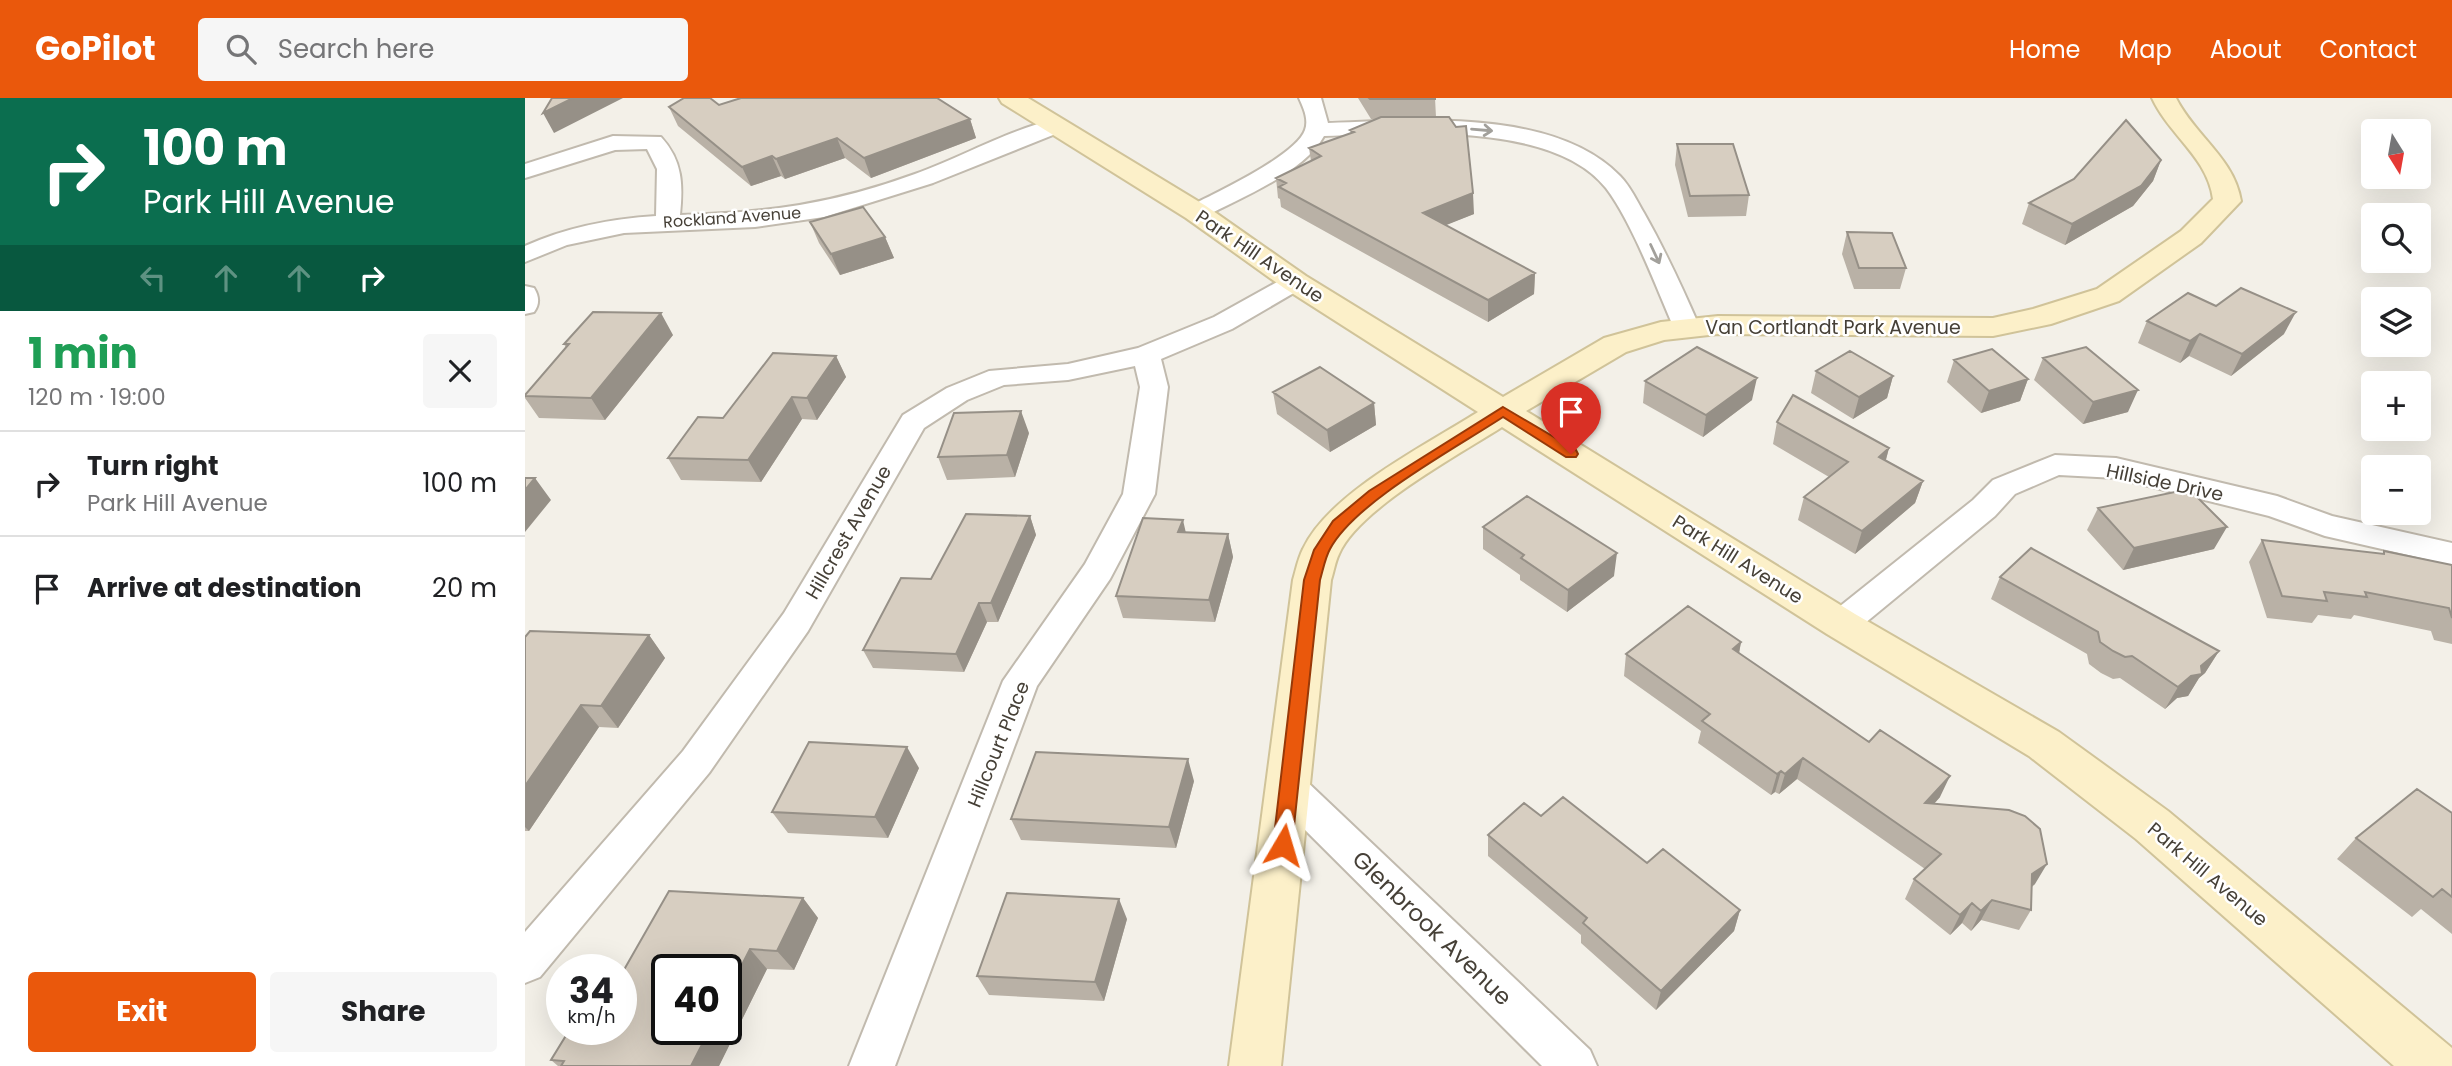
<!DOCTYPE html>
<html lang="en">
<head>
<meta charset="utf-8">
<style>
  body { margin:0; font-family:Poppins,sans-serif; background:#f6f6f6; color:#202124; height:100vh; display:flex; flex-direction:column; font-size:26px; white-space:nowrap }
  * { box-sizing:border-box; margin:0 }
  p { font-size:23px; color:#757577 }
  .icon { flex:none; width:38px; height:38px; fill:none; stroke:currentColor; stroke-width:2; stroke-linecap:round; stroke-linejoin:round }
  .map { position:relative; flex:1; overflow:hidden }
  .side { display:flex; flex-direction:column; background:#fff; width:525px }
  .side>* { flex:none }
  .banner { background:#0b6e4f; color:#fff; overflow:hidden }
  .needle { width:46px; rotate:169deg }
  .controls { position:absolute; left:1836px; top:21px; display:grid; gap:14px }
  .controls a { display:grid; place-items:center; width:70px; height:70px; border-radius:7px; background:#fff; box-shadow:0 7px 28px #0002; font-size:35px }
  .speed { position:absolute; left:21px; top:856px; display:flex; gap:14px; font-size:35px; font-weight:700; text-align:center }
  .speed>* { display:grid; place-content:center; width:91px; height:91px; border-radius:50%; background:#fff; box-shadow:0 7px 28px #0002; line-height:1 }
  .speed small { font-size:18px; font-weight:400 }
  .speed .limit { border:4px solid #111; border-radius:10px; background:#fff; color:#111 }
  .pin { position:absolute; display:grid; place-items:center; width:60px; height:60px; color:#fff; margin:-72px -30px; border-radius:50% 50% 50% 0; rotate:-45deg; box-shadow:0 0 7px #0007 }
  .pin .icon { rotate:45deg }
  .me { position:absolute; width:77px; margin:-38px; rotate:7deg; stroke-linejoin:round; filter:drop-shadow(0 0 5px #0008) }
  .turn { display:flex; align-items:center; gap:24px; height:147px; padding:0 28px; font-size:32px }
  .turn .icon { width:91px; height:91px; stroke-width:2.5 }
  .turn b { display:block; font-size:49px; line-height:60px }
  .lanes { display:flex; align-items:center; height:66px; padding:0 28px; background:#0003; justify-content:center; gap:35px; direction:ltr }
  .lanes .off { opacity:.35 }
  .round { display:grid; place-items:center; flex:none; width:74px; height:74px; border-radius:7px; background:#f6f6f6 }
  .overview { display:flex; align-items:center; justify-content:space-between; height:119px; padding:0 28px }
  h1 { font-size:42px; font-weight:700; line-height:52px; color:#1e9e55 }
  .primary-button { display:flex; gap:14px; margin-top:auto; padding:14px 28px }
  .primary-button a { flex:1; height:80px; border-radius:7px; background:#ea580c; color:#fff; font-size:28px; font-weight:700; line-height:80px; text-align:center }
  .primary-button a+a { background:#f6f6f6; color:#202124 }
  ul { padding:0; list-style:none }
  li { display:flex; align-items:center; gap:21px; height:105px; padding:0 28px; border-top:2px solid #e0e0e0 }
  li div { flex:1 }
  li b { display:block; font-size:26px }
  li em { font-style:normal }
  header { display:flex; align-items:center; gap:42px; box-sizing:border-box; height:98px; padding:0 35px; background:#ea580c; color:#fff }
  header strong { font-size:33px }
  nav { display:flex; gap:38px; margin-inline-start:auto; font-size:24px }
  .search { width:490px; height:63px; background:#f6f6f6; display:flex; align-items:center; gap:18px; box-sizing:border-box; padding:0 24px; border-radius:7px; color:#757577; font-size:26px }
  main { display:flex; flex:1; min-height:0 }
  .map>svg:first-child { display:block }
</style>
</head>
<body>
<header>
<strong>GoPilot</strong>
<div class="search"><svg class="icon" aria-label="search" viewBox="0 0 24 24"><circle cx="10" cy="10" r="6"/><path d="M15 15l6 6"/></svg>Search here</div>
<nav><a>Home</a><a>Map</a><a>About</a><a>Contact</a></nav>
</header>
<main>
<section class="side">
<div class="banner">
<div class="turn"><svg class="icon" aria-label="right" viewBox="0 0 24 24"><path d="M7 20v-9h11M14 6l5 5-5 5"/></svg><div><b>100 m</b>Park Hill Avenue</div></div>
<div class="lanes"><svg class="icon off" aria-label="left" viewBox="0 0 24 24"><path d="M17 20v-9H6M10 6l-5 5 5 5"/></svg><svg class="icon off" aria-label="ahead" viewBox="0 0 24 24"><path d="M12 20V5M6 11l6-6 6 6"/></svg><svg class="icon off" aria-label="ahead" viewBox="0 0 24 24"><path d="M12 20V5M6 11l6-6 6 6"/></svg><svg class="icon" aria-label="right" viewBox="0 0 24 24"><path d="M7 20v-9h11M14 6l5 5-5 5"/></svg></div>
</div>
<div class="overview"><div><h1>1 min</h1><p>120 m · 19:00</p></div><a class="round"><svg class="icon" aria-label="close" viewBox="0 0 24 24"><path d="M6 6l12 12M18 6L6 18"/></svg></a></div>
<ul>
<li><svg class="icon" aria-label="right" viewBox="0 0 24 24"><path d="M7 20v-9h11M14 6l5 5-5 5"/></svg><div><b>Turn right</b><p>Park Hill Avenue</p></div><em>100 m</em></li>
<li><svg class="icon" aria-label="arrive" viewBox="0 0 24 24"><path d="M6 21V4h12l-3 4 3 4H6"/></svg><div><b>Arrive at destination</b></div><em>20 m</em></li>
</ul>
<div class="primary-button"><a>Exit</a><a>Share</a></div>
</section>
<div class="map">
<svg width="1927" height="968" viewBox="0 0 1927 968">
  <rect width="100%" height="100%" fill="#f3f0e8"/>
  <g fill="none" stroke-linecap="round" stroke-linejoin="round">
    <defs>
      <path id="street" d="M 774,0 L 796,0 L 803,25 C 890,22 1029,10 1095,78 C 1105,88 1112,103 1119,115 C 1140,152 1158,191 1175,230 L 1171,236 L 1162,238 L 1153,236 L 1149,230 C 1131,189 1107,124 1081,90 C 1027,22 876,36 799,38 C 779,75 715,100 679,119 L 671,121 L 663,119 L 659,114 L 663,109 C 688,96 771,58 780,32 C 784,21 778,9 774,0 Z
        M 530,21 L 538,23 L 541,28 L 538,33 L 408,85 L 299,119 L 230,129 L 99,135 L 42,147 L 0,164 L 0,148 C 42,129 85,121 131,118 L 132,71 L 122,51 L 90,52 L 0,80 L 0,66 L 88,38 L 136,39 C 158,63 158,87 155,117 C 242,115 308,106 390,76 C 437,59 482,33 530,21 Z
        M 770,176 L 779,179 L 783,184 L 779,189 L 707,231 L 636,261 L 643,289 L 630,396 L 585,481 L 512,588 L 370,968 L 324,968 L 478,583 L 560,466 L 598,396 L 615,289 L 610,268 L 543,282 L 479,287 L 442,302 L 399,330 L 283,533 L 184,675 L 15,879 L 0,885 L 0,834 L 158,653 L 259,515 L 378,317 L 422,290 L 464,273 L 543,266 L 613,250 L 689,219 L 761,179 Z
        M 0,188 L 9,190 C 14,198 15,206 9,214 L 0,216 Z
        M 1530,357 L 1591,360 L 1752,398 L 1807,418 L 1927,445 L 1927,467 L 1800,438 L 1744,418 L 1591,380 L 1534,377 L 1490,396 L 1470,418 L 1328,535 L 1316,539 L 1304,535 L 1299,526 L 1304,517 L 1448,402 L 1468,382 Z
        M 764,675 L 778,680 L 1065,952 L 1072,968 L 1017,968 L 750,702 L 745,691 L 750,680 Z"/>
      <path id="secondary" d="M 474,0 L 503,0 L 681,108 L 781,178 L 978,299 L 1079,240 L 1136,224 L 1193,218 L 1468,220 L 1508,211 L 1572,191 L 1656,133 L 1688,101 C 1683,60 1644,37 1627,0 L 1651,0 C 1670,38 1709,60 1716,103 L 1676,145 L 1594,203 L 1526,226 L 1468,238 L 1193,236 L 1139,242 L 1101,254 L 1001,313 L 1330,516 L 1534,634 L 1643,713 L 1927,950 L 1927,968 L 1869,968 L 1611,741 L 1504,658 L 1302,536 L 977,329 C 935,356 833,411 814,456 C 810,464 809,473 806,482 L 756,968 L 704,968 L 768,482 C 771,472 773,461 778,451 C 804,395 901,347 953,314 L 759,190 L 661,120 L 477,5 Z"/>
    </defs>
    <!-- street casing -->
    <use href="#street" stroke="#c1baae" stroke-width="4"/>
    <!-- secondary casing -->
    <use href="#secondary" stroke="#d0c399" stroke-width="4"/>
    <!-- street -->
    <use href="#street" fill="#fff" fill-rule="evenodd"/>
    <!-- secondary -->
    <use href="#secondary" fill="#fcf0c9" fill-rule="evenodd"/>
  </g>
  <!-- wall -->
  <path fill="#b9b1a6" d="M 833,0 L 910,0 L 911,19 L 949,116 L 920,127 L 1010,175 L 1009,196 L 963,224 L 756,109 L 755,101 L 753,100 L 751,80 L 786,63 L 784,50 L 826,35 L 825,32 L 852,21 L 846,21 Z
    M 194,7 L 445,21 L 451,40 L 346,80 L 320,60 L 260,81 L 256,78 L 226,88 L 153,28 L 144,9 Z
    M 1152,46 L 1224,97 L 1221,118 L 1163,119 L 1150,67 Z
    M 1636,62 L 1628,83 L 1608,108 L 1540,147 L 1497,126 L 1504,105 Z
    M 285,124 L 360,139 L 369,160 L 315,177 L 294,145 Z
    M 1322,134 L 1381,170 L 1375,191 L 1329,191 L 1317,156 Z
    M 1691,208 L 1759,236 L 1706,278 L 1664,258 L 1655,265 L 1613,245 L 1622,223 Z
    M 148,237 L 80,322 L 14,320 L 0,300 L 0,297 L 41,250 L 39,246 Z
    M 311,258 L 321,279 L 292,322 L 277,321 L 236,384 L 156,382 L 143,360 L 198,320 Z
    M 1518,260 L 1603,314 L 1558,326 L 1509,282 Z
    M 1429,262 L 1503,281 L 1495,303 L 1456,315 L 1422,284 Z
    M 1291,273 L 1368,278 L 1362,300 L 1328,321 L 1286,295 Z
    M 1120,283 L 1227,302 L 1178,339 L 1118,305 Z
    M 748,294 L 849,305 L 851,327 L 805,354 L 752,316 Z
    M 1252,324 L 1364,350 L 1361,362 L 1398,383 L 1390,405 L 1330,456 L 1273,422 L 1279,399 L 1304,379 L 1248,346 Z
    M 504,335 L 490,379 L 422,382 L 413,359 Z
    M 1573,410 L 1689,451 L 1598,472 L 1562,432 Z
    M 505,418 L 511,437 L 473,524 L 462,524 L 439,574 L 348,570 L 338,552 L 406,481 Z
    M 958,429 L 1089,478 L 1042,514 L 995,482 L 995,477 L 958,451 Z
    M 661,435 L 703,436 L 708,459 L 690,524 L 598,520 L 591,498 Z
    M 1737,442 L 1857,456 L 1859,453 L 1927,467 L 1927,546 L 1909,542 L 1906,533 L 1829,517 L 1826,521 L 1793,517 L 1787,525 L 1742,520 L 1724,464 Z
    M 1475,479 L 1694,553 L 1680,575 L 1674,580 L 1663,598 L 1652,600 L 1640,611 L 1595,580 L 1588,581 L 1576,575 L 1564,566 L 1562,556 L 1466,501 Z
    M 124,537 L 140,560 L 93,630 L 74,629 L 4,733 L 0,733 L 0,539 Z
    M 1216,544 L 1214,556 L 1415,699 L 1409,706 L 1510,786 L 1507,789 L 1506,812 L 1494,832 L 1456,822 L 1446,833 L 1437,825 L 1425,837 L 1380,801 L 1389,781 L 1400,771 L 1272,681 L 1254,696 L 1250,694 L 1246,697 L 1173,645 L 1176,633 L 1099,578 L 1101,556 Z
    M 394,670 L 363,740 L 263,735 L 247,714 Z
    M 669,683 L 651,750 L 496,742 L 486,721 Z
    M 1927,715 L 1927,836 L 1896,811 L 1887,819 L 1812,761 L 1831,740 Z
    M 1016,718 L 1122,765 L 1215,812 L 1209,833 L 1131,912 L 1056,845 L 1056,837 L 963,758 L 963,737 Z
    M 278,800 L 293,820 L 269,872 L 242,871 L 194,968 L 33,968 L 26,962 Z
    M 602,821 L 579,903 L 464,897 L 452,878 Z"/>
  <!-- shaded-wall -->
  <path fill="#969087" d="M 48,0 L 98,0 L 29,35 L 18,15 Z
    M 445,21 L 451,40 L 346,80 L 339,60 Z
    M 312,40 L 320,60 L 260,81 L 251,61 Z
    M 247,58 L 256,78 L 226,88 L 217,69 Z
    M 1636,62 L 1628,83 L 1608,108 L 1540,147 L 1547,126 Z
    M 948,95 L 949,116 L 899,136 L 898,115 Z
    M 360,139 L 369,160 L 315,177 L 306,156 Z
    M 1010,175 L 1009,196 L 963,224 L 963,202 Z
    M 1771,214 L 1759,236 L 1706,278 L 1717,256 Z
    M 136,215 L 148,237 L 80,322 L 66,300 Z
    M 1675,236 L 1664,258 L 1655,265 L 1665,243 Z
    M 311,258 L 321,279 L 292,322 L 282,300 Z
    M 1368,278 L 1362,300 L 1328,321 L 1334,299 Z
    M 1232,280 L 1227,302 L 1178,339 L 1181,317 Z
    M 1503,281 L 1495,303 L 1456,315 L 1464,293 Z
    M 1613,292 L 1603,314 L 1558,326 L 1568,304 Z
    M 267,299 L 277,321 L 236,384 L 223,362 Z
    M 849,305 L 851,327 L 805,354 L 802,332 Z
    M 496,313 L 504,335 L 490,379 L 482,357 Z
    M 1364,350 L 1358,372 L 1354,359 Z
    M 10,380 L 26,402 L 0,434 L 0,392 Z
    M 1398,383 L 1390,405 L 1330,456 L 1337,433 Z
    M 505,418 L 511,437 L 473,524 L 466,505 Z
    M 658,422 L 663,444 L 653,434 Z
    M 1702,429 L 1689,451 L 1598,472 L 1609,450 Z
    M 703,436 L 708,459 L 690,524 L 684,502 Z
    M 1092,455 L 1089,478 L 1042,514 L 1043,492 Z
    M 454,505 L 462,524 L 439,574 L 431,556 Z
    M 124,537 L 140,560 L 93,630 L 76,608 Z
    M 1216,544 L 1212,565 L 1208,551 Z
    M 1694,553 L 1680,575 L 1674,580 L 1663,598 L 1652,600 L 1640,611 L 1653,589 L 1676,568 Z
    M 56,607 L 74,629 L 4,733 L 0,729 L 0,688 Z
    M 382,649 L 394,670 L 363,740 L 350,719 Z
    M 1278,660 L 1272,681 L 1254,696 L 1260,676 Z
    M 663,661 L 669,683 L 651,750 L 644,729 Z
    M 1256,673 L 1250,694 L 1246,697 L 1252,676 Z
    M 1425,678 L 1415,699 L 1391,726 L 1400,705 Z
    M 1522,766 L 1510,786 L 1495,796 L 1507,776 Z
    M 278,800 L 293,820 L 269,872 L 252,853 Z
    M 594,801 L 602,821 L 579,903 L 570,884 Z
    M 1467,802 L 1456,822 L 1446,833 L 1456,813 Z
    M 1447,805 L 1437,825 L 1425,837 L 1435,817 Z
    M 1215,812 L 1209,833 L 1131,912 L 1136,893 Z
    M 225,851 L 242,871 L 194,968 L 166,968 L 185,931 L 201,931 L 201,898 Z"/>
  <!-- building -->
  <path fill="#d7cec1" stroke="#969087" stroke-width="2" d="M 27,0 L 48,0 L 18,15 Z
    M 159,0 L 185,0 L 194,7 L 216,0 L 412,0 L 445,21 L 339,60 L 312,40 L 251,61 L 247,58 L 217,69 L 144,9 Z
    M 844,0 L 910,0 L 910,1 L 845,1 Z
    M 856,19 L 924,19 L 931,29 L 941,28 L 948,95 L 898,115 L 1010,175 L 963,202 L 754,89 L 761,85 L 751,80 L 796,58 L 784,50 L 829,34 L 825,32 Z
    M 1601,22 L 1636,62 L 1616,88 L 1547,126 L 1504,105 L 1549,81 Z
    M 1152,46 L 1208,46 L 1224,97 L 1165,98 Z
    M 338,109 L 360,139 L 306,156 L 285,124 Z
    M 1322,134 L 1367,135 L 1381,170 L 1334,170 Z
    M 1716,190 L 1771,214 L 1717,256 L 1675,236 L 1665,243 L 1622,223 L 1663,195 L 1691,208 Z
    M 68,214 L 136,215 L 66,300 L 0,298 L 0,297 L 44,246 L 39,246 Z
    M 1172,249 L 1232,280 L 1181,317 L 1120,283 Z
    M 1561,249 L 1613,292 L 1568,304 L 1518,260 Z
    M 1467,251 L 1503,281 L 1464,293 L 1429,262 Z
    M 1325,253 L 1368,278 L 1334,299 L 1291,273 Z
    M 248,255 L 311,258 L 282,300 L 267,299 L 223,362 L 143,360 L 173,319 L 198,320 Z
    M 795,269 L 849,305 L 802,332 L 748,294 Z
    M 1268,297 L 1364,350 L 1354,359 L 1398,383 L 1337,433 L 1279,399 L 1323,364 L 1252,324 Z
    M 496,313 L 482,357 L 413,359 L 429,315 Z
    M 0,380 L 10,380 L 0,392 Z
    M 1664,391 L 1702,429 L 1609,450 L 1573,410 Z
    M 1002,398 L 1092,455 L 1043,492 L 996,460 L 999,457 L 958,429 Z
    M 441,416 L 505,418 L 466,505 L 454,505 L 431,556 L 338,552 L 376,480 L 406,481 Z
    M 618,420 L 658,422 L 653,434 L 703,436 L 684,502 L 591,498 Z
    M 1737,442 L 1859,456 L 1859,453 L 1927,467 L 1927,520 L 1924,510 L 1840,494 L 1842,499 L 1799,494 L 1802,503 L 1757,498 Z
    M 1506,450 L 1694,553 L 1676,568 L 1677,576 L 1666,578 L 1653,589 L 1607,558 L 1600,559 L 1588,553 L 1575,544 L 1573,534 L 1475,479 Z
    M 1163,508 L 1216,544 L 1208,551 L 1344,644 L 1355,632 L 1425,678 L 1400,705 L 1484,712 L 1500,718 L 1515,731 L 1522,766 L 1507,776 L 1506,812 L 1467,802 L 1456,813 L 1447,805 L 1435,817 L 1389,781 L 1416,756 L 1278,660 L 1260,676 L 1256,673 L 1252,676 L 1177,623 L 1185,616 L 1101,556 Z
    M 5,533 L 124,537 L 76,608 L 56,607 L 0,688 L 0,539 Z
    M 284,644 L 382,649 L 350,719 L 247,714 Z
    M 511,654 L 663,661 L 644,729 L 486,721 Z
    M 1892,691 L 1927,715 L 1927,799 L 1917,791 L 1908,799 L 1831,740 Z
    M 1038,699 L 1122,765 L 1138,751 L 1215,812 L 1136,893 L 1058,825 L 1062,820 L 963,737 L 999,705 L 1016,718 Z
    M 144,793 L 278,800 L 252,853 L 225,851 L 201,898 L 201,872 L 142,872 L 142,931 L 185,931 L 166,968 L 36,968 L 39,963 L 26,962 L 45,931 L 96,931 L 96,877 Z
    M 482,795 L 594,801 L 570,884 L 452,878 Z"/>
  <!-- one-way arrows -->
  <defs><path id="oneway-shaft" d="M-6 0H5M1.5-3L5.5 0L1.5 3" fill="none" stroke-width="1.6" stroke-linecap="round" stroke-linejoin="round" transform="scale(1.75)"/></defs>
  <g stroke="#a2a09b">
    <use href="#oneway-shaft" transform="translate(957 32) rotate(5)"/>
    <use href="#oneway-shaft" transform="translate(1130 156) rotate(65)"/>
  </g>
  <!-- route -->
  <path fill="#ea580c" stroke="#983908" stroke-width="2" d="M 978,309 L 1051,352 L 1053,356 L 1051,359 L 1041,359 L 978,319 C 931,350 830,404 805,451 C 800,460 798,472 795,482 L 767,747 L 764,752 L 758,755 L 751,752 L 748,747 L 779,482 L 789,452 L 808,423 L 844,393 Z"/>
  <g text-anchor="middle" stroke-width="5" stroke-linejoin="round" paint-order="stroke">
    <!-- far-street labels -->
    <g font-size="16" fill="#464037" stroke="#fff">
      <text transform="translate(207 119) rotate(-4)" y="6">Rockland Avenue</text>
    </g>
    <!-- street labels -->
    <g font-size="19" fill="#464037" stroke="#fff">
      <text transform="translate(735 158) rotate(34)" y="7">Park Hill Avenue</text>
      <text x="1308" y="236">Van Cortlandt Park Avenue</text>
      <text transform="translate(1640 384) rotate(12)" y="7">Hillside Drive</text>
      <text transform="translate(323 434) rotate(-60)" y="7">Hillcrest Avenue</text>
      <text transform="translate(1213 461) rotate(32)" y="7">Park Hill Avenue</text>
      <text transform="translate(473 646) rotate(-68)" y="7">Hillcourt Place</text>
      <text transform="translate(1683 776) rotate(40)" y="7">Park Hill Avenue</text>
    </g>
    <!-- near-street labels -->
    <g font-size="23" fill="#464037" stroke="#fff">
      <text transform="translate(907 830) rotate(44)" y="8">Glenbrook Avenue</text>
    </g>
  </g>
</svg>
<div class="controls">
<a><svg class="needle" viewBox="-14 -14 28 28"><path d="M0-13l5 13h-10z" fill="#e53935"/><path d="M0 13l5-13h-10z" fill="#757577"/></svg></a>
<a><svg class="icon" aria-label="search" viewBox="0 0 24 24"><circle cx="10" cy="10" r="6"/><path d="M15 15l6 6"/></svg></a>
<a><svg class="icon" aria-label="layers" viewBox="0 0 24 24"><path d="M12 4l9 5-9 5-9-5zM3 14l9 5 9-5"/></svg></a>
<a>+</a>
<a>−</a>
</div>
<div class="speed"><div>34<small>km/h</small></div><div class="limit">40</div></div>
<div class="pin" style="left:1046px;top:356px;background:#d93025"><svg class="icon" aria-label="arrive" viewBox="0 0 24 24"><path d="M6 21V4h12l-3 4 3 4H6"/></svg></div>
<svg class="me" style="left:758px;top:747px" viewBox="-20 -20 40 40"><path d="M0-17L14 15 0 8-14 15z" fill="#ea580c" stroke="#fff" stroke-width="4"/></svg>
</div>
</main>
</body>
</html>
